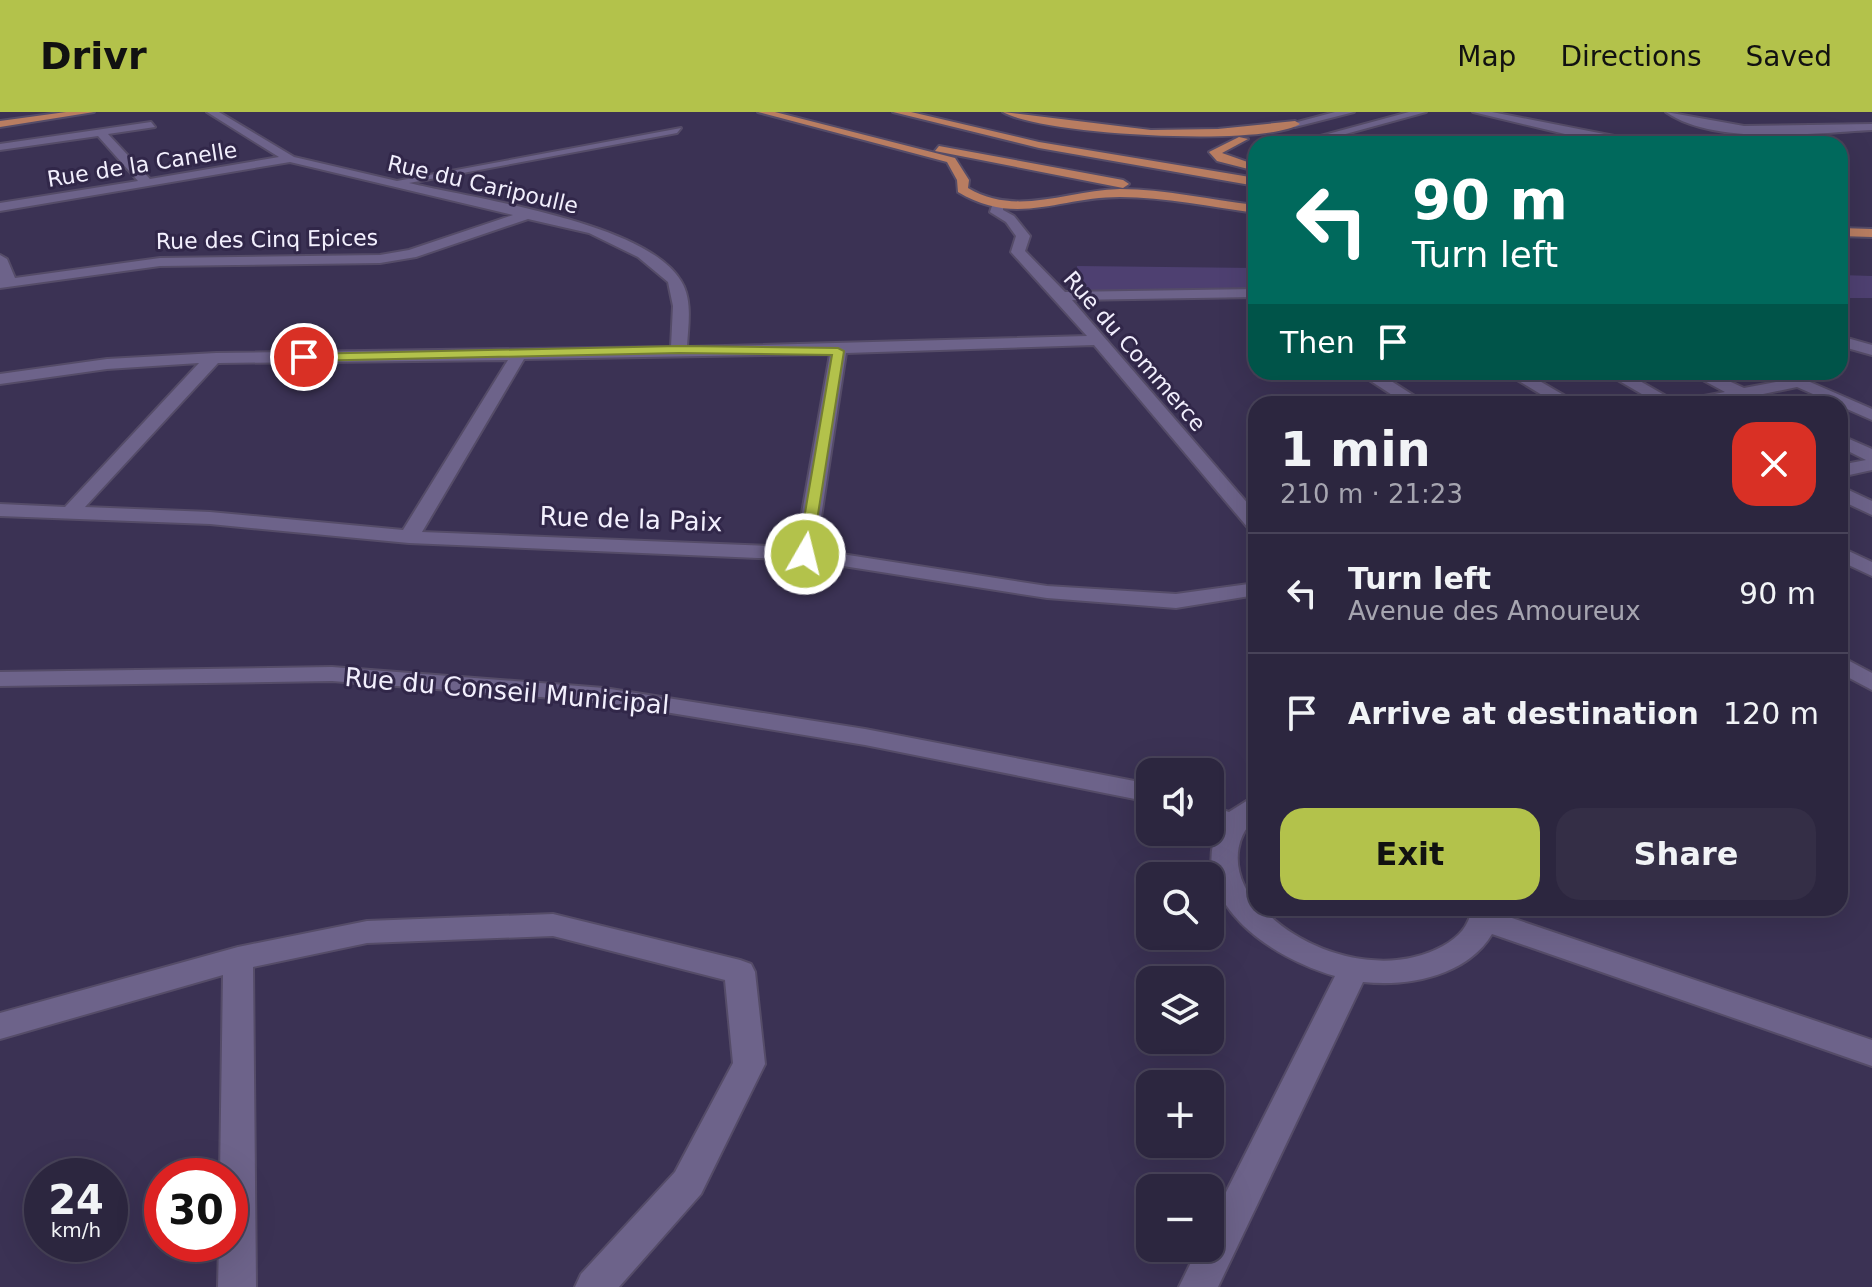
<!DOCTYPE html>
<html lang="en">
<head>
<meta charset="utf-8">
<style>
  body { margin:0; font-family:"DejaVu Sans",sans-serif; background:#342e46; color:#f1f3f6; height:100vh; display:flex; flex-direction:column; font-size:30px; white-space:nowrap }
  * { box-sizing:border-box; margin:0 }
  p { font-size:26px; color:#a6a5b0 }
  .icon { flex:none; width:44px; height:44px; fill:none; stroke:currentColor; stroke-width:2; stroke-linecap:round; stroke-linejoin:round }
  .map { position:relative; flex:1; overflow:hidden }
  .side { position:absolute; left:1248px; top:284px; width:600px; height:520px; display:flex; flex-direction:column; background:#2c263f; border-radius:24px; box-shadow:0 8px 32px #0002,0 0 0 2px #484359 }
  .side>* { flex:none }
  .guide { position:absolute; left:1248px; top:24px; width:600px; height:244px; border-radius:24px; box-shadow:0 8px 32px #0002,0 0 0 2px #484359; background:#00695c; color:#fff; overflow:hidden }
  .buttons { position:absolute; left:1136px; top:646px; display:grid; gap:16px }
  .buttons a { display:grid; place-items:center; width:88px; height:88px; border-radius:16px; background:#2c263f; box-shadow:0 8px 32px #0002,0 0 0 2px #484359; font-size:40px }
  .speed { position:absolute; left:24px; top:1046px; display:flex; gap:16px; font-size:40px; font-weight:700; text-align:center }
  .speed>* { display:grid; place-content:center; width:104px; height:104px; border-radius:50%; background:#2c263f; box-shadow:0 8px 32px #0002,0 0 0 2px #484359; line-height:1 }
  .speed small { font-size:20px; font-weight:400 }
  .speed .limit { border:12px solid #d22; background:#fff; color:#111 }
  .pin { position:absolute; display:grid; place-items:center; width:68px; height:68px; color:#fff; margin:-34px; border:4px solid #fff; border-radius:50%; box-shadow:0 2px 8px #0007 }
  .me { position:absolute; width:88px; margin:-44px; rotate:8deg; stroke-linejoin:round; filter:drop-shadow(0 0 6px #0008) }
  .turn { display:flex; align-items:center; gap:28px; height:168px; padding:0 32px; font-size:36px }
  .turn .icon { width:104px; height:104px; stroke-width:2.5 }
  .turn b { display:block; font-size:56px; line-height:68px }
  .then { display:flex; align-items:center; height:76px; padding:0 32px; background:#0003; gap:16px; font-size:30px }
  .round { display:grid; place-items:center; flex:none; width:84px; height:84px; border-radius:24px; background:#342e46 }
  .summary { display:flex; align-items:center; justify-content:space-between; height:136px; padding:0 32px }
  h1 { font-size:48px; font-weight:600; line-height:60px }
  .action { display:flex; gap:16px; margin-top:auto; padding:16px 32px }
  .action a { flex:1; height:92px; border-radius:24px; background:#b3c24b; color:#111; font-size:32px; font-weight:600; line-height:92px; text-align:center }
  .action a+a { background:#342e46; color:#f1f3f6 }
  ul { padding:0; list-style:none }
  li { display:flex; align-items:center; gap:24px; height:120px; padding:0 32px; border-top:2px solid #484359 }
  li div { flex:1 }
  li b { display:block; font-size:30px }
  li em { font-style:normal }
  header { display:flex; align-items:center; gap:48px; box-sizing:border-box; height:112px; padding:0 40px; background:#b3c24b; color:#111 }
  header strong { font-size:38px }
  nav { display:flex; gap:44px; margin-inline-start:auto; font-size:28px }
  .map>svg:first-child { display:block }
</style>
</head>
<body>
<header>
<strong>Drivr</strong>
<nav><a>Map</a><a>Directions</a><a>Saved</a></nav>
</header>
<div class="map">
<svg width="1872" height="1175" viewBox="0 0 1872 1175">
  <rect width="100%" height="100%" fill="#3b3254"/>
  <!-- green -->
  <path fill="#4e4071" d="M 1077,154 L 1256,156 L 1256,177 L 1079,179 Z
    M 1840,163 L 1872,164 L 1872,186 L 1840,186 Z"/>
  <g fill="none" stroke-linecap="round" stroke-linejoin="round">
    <defs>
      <path id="minor" d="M 207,0 L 219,0 L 294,45 L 397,69 L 681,16 L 677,21 L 409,71 C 475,87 646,110 681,169 C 693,188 688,214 687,235 L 1087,224 L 1011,140 L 1016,124 L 1006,110 L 990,100 L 993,91 L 997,90 L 1003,94 L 1003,98 L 1014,104 L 1030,124 L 1025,139 L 1065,180 L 1256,177 L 1256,185 L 1072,188 L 1256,401 L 1256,419 L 1249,417 L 1094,233 L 846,241 L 816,438 L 1047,474 L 1176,482 L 1256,471 L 1256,483 L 1176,496 L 1047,486 L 805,448 L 409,431 L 210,412 L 0,404 L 0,392 L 65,395 L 199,251 L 107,257 L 0,272 L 0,262 L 107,247 L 216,241 L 671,235 L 673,194 L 668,170 L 638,145 L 589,121 L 528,107 L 416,145 L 380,151 L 160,154 L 0,176 L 0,143 L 7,147 L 15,166 L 160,146 L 380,143 L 409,138 L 513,103 L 290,50 L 0,99 L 0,91 L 138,69 L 98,24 L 0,38 L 0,32 L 151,10 L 155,15 L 108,22 L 150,67 L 279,45 ZM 830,242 L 796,435 L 422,420 L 524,247 ZM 508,248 L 403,418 L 210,400 L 85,395 L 218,251 Z
        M 1335,0 L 1354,0 L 1295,15 L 1290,12 Z
        M 1409,0 L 1426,0 L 1309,32 L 1291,32 Z
        M 1473,0 L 1492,0 L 1655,32 L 1586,27 Z
        M 1666,0 L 1744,14 L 1872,12 L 1872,18 C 1815,21 1715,34 1666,0 Z
        M 1840,224 L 1872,233 L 1872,243 L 1840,234 Z
        M 1357,260 L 1377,260 L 1427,292 L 1406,292 Z
        M 1504,260 L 1524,260 L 1579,292 L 1557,292 Z
        M 1604,260 L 1624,260 L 1680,292 L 1683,288 L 1725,280 L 1688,260 L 1709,260 L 1744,276 L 1781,269 L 1779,265 L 1787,260 L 1872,297 L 1872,308 L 1797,275 L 1714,292 L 1659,292 Z
        M 1840,323 L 1872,337 L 1872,358 L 1840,365 L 1840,353 L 1866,348 L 1840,335 Z
        M 1840,374 L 1872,389 L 1872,403 L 1840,388 Z
        M 1840,435 L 1872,450 L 1872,464 L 1840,449 Z
        M 1840,544 L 1872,561 L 1872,578 L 1840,561 Z
        M 332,555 L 604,576 L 865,617 L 1150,672 L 1150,690 L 865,633 L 604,590 L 332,569 L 0,574 L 0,560 Z
        M 1256,683 L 1256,706 C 1236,723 1233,750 1244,773 C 1248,782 1256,786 1256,796 L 1262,796 C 1304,842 1386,866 1443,834 C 1459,825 1469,814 1472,796 L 1500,796 L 1500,802 L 1872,928 L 1872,954 L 1492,822 C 1467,864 1408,875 1363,870 L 1218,1175 L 1179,1175 L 1198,1136 L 1210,1136 L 1210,1112 L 1335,864 C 1272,846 1187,791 1218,716 L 1210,713 L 1210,694 L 1229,700 Z
        M 553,802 L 740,848 L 751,852 L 755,860 L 765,952 L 701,1082 L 619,1175 L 575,1175 L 581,1162 L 675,1060 L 733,951 L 725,868 L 553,824 L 367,831 L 253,855 L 256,1175 L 218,1175 L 219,1132 L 230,1132 L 230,1064 L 220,1064 L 223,863 L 0,927 L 0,901 L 238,835 L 367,809 Z"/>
      <path id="major" d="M 66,0 L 94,0 L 0,15 L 0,9 Z
        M 758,0 L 775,0 L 955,46 L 969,68 L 968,76 C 1017,105 1067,78 1120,77 C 1165,77 1211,88 1256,93 L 1256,101 C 1211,95 1165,85 1120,85 C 1059,85 1016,115 958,80 L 957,68 L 947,50 Z
        M 893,0 L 911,0 L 1039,30 L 1256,66 L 1256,74 L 1039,36 Z
        M 1003,0 L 1151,18 L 1218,17 L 1295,9 L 1300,12 C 1264,35 1041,23 1003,0 Z
        M 1239,25 L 1248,27 L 1222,41 L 1256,53 L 1256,59 L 1217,49 L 1209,40 Z
        M 939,34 L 1123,68 L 1129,72 L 1123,76 L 935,39 Z
        M 1840,116 L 1872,117 L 1872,125 L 1840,124 Z"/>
    </defs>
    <!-- minor casing -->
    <use href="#minor" stroke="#554c68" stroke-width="4"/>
    <!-- major casing -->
    <use href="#major" stroke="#554c68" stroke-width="4"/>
    <!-- minor -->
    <use href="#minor" fill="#6d638a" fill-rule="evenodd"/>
    <!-- major -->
    <use href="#major" fill="#b97d61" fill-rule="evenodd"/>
  </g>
  <!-- route -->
  <path fill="#b3c24b" stroke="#747e31" stroke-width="2" d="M 679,234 L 838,236 L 844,239 L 811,446 L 798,442 L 832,243 L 679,241 L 304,249 L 298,245 L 304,242 Z"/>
  <g text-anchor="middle" stroke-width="6" stroke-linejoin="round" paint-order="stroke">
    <!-- far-street labels -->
    <g font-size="22" fill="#f2effd" stroke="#312749">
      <text transform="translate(142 52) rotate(-9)" y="8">Rue de la Canelle</text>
      <text transform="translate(483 72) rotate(13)" y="8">Rue du Caripoulle</text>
      <text transform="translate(267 127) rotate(-1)" y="8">Rue des Cinq Epices</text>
      <text transform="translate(1135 239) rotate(49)" y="8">Rue du Commerce</text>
    </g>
    <!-- street labels -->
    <g font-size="26" fill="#f2effd" stroke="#312749">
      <text transform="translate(631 407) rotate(2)" y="9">Rue de la Paix</text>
      <text transform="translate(507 579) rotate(5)" y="9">Rue du Conseil Municipal</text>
    </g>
  </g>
</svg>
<div class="buttons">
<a><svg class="icon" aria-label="sound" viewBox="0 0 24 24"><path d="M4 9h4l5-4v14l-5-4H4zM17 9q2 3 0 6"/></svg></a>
<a><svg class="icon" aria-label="search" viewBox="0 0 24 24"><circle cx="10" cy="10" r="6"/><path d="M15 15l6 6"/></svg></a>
<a><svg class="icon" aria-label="layers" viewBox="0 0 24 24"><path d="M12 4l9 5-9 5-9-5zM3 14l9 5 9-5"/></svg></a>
<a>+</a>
<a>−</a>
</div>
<div class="speed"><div>24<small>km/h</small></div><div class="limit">30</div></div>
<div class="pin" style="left:304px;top:245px;background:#d93025"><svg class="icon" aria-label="arrive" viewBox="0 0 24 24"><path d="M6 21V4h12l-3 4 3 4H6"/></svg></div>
<svg class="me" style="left:805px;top:442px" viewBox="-20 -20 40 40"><circle r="17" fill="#b3c24b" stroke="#fff" stroke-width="3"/><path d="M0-11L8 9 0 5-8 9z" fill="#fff"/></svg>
<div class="guide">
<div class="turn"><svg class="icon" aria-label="left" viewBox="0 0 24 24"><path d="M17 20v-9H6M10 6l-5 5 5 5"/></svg><div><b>90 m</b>Turn left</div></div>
<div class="then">Then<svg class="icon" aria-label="arrive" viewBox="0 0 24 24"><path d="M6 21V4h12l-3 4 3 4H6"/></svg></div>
</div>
<section class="side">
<div class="summary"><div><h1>1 min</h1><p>210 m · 21:23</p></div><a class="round" style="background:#d93025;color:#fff"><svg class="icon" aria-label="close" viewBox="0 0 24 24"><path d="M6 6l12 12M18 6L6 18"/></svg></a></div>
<ul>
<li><svg class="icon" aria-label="left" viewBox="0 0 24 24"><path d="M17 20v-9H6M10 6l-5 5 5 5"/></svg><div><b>Turn left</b><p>Avenue des Amoureux</p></div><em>90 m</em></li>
<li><svg class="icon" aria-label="arrive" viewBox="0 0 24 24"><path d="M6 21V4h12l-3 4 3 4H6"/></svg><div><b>Arrive at destination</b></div><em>120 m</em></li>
</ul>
<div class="action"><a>Exit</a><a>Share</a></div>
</section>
</div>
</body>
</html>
